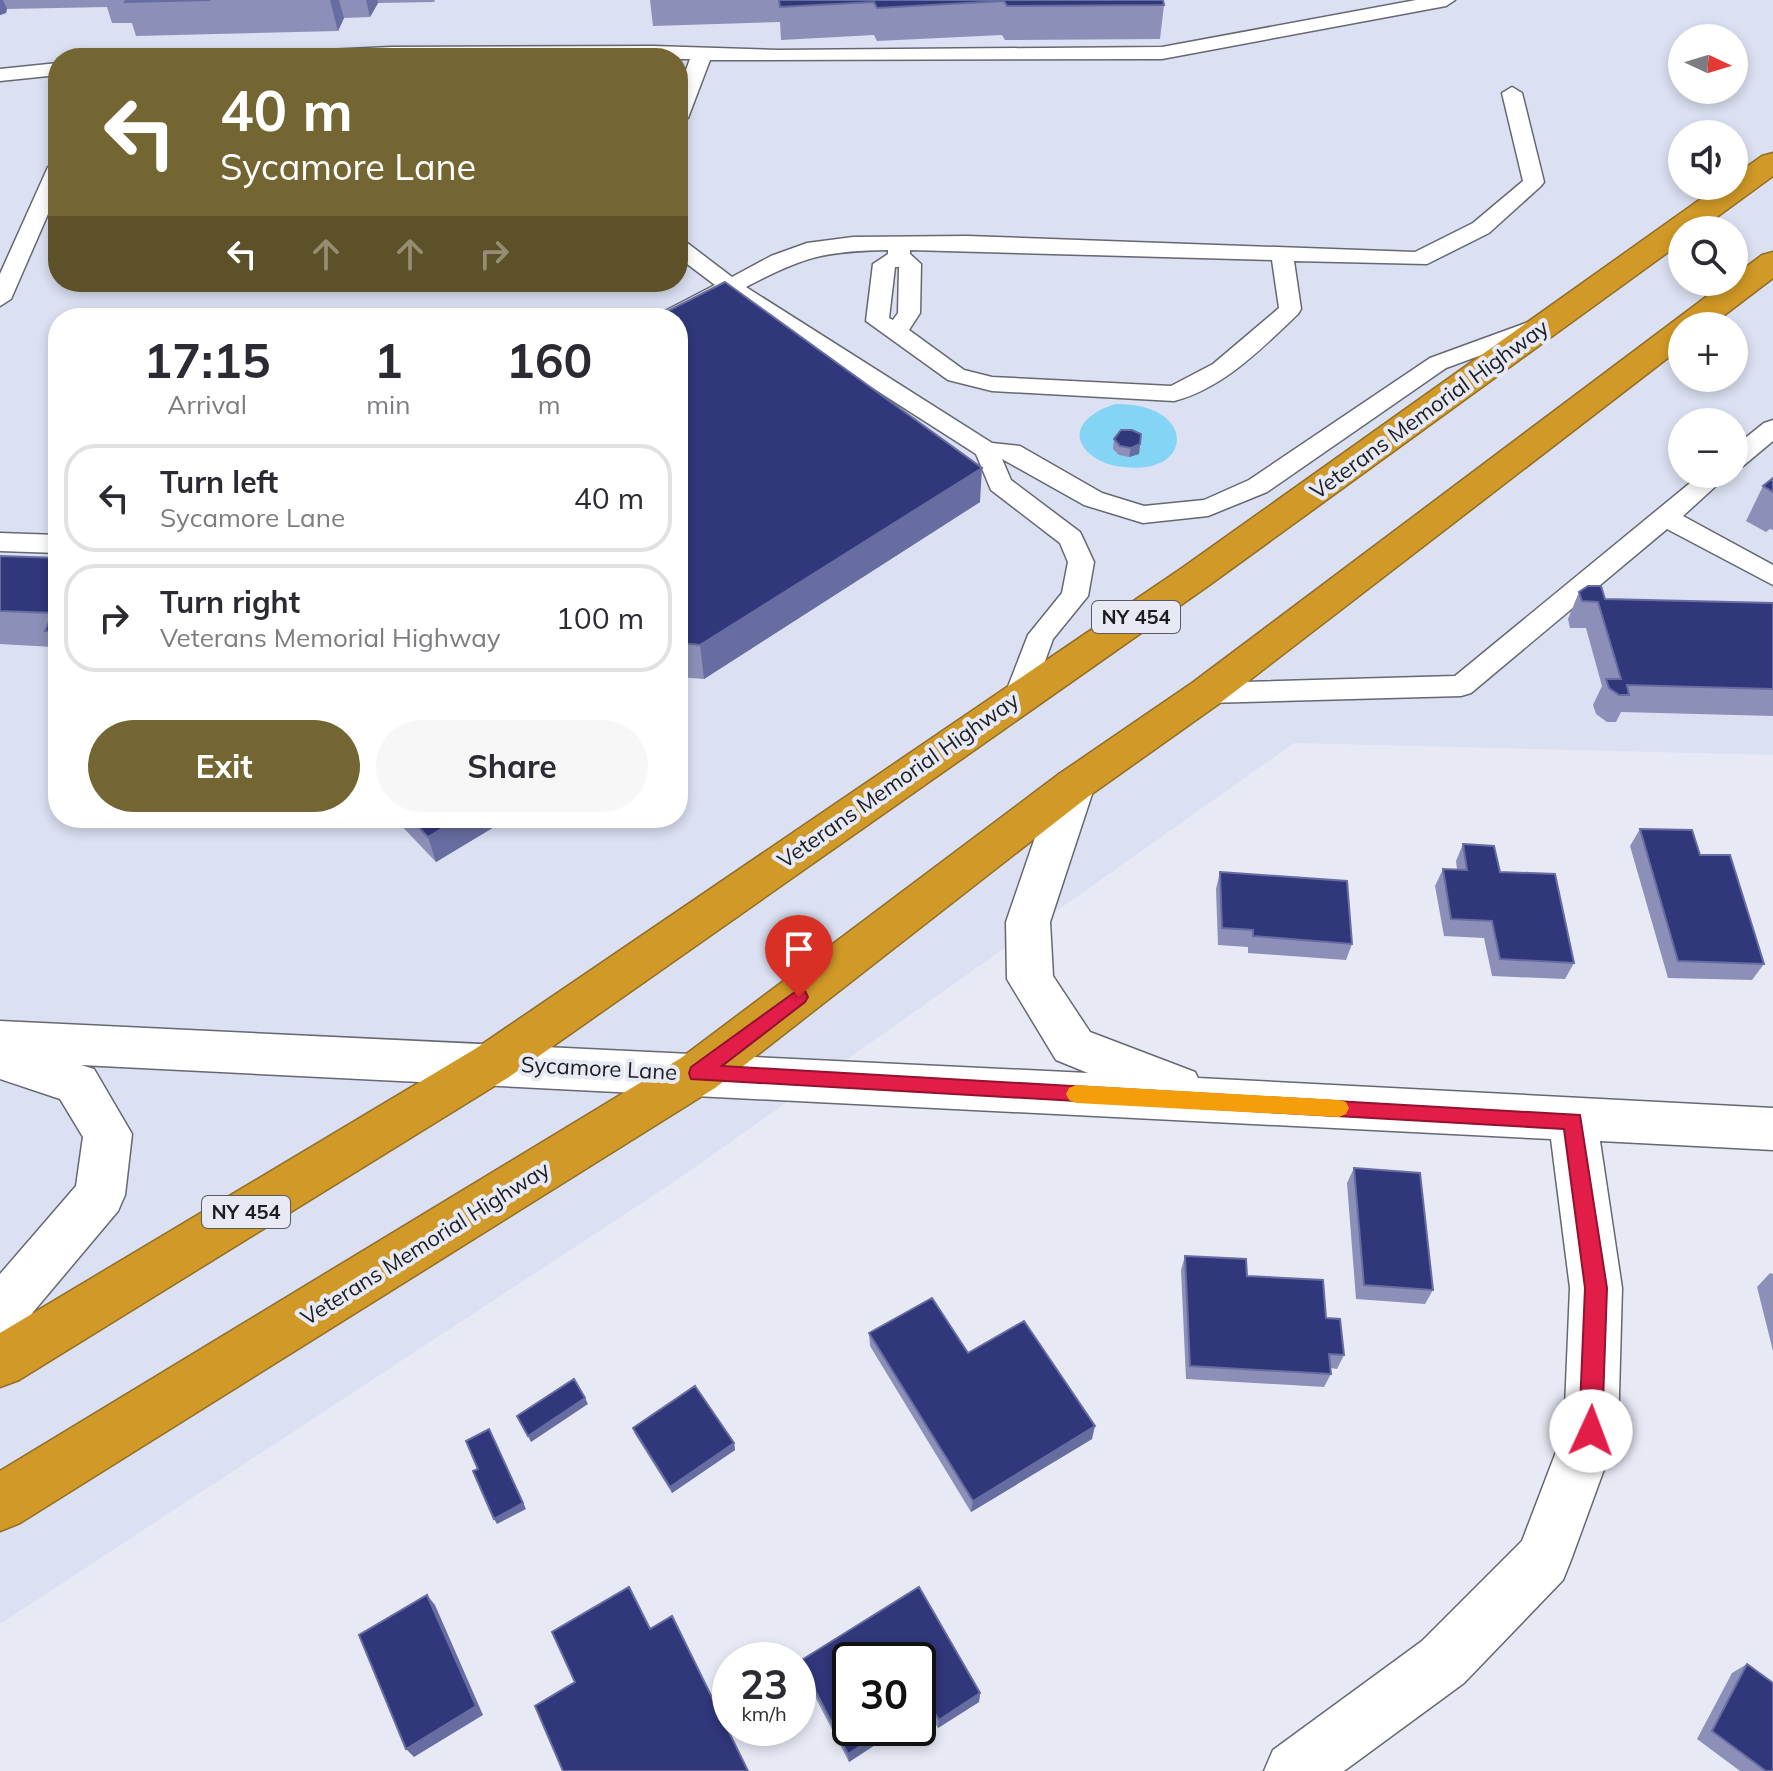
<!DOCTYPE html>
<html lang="en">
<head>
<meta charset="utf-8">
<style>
  body { margin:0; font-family:Mulish,sans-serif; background:#f7f7f7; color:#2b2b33; height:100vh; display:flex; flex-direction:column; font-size:30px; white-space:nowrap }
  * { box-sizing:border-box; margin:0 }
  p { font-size:26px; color:#7c7c81 }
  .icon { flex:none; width:44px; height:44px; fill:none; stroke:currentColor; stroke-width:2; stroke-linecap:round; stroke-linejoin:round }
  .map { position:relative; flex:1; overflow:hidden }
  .panel { position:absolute; left:48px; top:308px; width:640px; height:520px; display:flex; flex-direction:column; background:#fff; border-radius:32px; box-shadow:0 4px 12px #0003 }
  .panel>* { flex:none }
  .guide { position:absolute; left:48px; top:48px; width:640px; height:244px; border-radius:32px; box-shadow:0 4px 12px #0003; background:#746633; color:#fff; overflow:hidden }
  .needle { width:52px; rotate:94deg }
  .buttons { position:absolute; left:1668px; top:24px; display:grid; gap:16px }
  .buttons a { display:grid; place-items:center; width:80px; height:80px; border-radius:50%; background:#fff; box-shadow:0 4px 12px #0003; font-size:40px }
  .speed { position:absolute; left:712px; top:1642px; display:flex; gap:16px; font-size:40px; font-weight:700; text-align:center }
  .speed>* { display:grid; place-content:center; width:104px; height:104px; border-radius:50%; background:#fff; box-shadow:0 4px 12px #0003; line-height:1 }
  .speed small { font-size:20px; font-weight:400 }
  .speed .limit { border:4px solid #111; border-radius:12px; background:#fff; color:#111 }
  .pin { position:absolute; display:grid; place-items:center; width:68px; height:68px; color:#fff; margin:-82px -34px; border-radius:50% 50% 50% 0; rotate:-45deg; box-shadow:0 0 8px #0007 }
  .pin .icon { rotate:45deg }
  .me { position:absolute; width:88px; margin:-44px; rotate:2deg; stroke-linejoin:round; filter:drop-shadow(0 0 6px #0008) }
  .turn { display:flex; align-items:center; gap:28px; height:168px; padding:0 40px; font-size:36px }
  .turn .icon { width:104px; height:104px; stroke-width:2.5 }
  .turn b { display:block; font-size:56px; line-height:68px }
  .lanes { display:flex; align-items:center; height:76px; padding:0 40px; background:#0003; justify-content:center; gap:40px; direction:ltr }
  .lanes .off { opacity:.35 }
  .eta { display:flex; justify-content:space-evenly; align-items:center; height:136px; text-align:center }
  .eta b { font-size:48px; font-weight:700; line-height:56px }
  .button { display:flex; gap:16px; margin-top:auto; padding:16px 40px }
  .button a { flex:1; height:92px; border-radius:48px; background:#746633; color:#fff; font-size:32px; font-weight:700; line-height:92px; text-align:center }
  .button a+a { background:#f7f7f7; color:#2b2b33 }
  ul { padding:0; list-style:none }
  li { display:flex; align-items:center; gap:24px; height:108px; margin:0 16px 12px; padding:0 24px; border:4px solid #e1e1e2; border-radius:32px }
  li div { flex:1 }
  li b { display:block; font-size:30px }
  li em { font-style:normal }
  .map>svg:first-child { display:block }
</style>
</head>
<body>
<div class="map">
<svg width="1773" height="1771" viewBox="0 0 1773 1771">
  <rect width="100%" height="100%" fill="#e7eaf5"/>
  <!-- built -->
  <path fill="#dbe0f2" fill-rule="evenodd" d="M 0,0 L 1773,0 L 1773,755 L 1294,743 L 674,1182 L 0,1624 ZM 1682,38 L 1734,38 L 1734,90 L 1682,90 ZM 58,58 L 678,58 L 678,282 L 58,282 ZM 1682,134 L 1734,134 L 1734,186 L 1682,186 ZM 1682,230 L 1734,230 L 1734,282 L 1682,282 ZM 58,318 L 678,318 L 678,818 L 58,818 ZM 1682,326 L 1734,326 L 1734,378 L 1682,378 ZM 1682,422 L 1734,422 L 1734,474 L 1682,474 Z"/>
  <!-- water -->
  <path fill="#84d5f5" d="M 1116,404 C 1197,403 1195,476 1124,467 C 1112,466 1099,462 1090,454 C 1064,430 1093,410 1116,404 Z"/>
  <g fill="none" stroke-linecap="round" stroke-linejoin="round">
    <defs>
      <path id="lane" d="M 1416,0 L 1455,0 L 1446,6 L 1162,59 L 710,60 L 688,118 L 678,124 L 678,92 L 690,59 L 271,58 L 281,52 L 391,47 L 653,46 L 777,50 L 1162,47 Z
        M 58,63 L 58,75 L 0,81 L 0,69 Z
        M 1512,87 L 1522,93 L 1544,182 L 1541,186 L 1489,233 L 1427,264 L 1294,261 L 1301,309 L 1298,314 C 1262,348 1224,388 1174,401 L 992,391 L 948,380 L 866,321 L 873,264 L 888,254 L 888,250 C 824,251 803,257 746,287 L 992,443 L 1020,446 L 1102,493 L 1144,506 L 1204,500 L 1249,480 L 1430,358 L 1534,320 L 1550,320 L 1553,325 L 1550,330 L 1446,368 L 1267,492 L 1208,516 L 1143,523 L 1084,505 L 1002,459 L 1011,480 L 1080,532 L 1094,562 L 1088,596 L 1053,639 L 1032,697 L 1028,704 L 1018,707 L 1008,704 L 1004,697 L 1028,635 L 1062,593 L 1068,562 L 1060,543 L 991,490 L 976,454 L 729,296 L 678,322 L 678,318 L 658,318 L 661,313 L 715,285 L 678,257 L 678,240 L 686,242 L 732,277 L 771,256 L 807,243 L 853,237 L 967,236 L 1415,252 L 1473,223 L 1523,181 L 1502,93 ZM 910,250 L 1272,260 L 1279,308 L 1213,364 L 1171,386 L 992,377 L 964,370 L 909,330 L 920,313 L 921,264 L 910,254 ZM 895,267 L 899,267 L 898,313 L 893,320 L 889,318 Z
        M 58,161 L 58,191 L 11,299 L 0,306 L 0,274 L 48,167 Z
        M 1773,420 L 1773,441 L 1743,466 L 1734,468 L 1734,447 L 1764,423 Z
        M 1701,474 L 1729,474 L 1683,516 L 1773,565 L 1773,585 L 1667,529 L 1471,693 L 1461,696 L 1206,703 L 1196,700 L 1192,693 L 1196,686 L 1206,683 L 1455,676 Z
        M 0,533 L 58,535 L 58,553 L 0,551 Z"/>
      <path id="street" d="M 1074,769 L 1089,774 L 1095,785 L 1050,922 L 1053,976 L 1090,1032 L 1195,1072 L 1198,1078 L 1773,1108 L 1773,1150 L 1600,1141 L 1622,1288 L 1618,1431 L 1571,1560 L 1563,1580 L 1464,1683 L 1344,1771 L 1264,1771 L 1273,1750 L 1422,1641 L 1522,1541 L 1564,1431 L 1570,1288 L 1551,1139 L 81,1065 L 94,1069 L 132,1134 L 125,1195 L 118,1211 L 18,1330 L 0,1338 L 0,1274 L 76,1186 L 83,1137 L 60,1099 L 0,1079 L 0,1021 L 1088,1073 L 1056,1060 L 1007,979 L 1006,922 L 1053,785 L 1059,774 Z"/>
      <path id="highway" d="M 1773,153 L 1773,176 L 1699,230 L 1682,230 L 1682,242 L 1208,586 L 509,1077 L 19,1380 L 0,1387 L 0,1333 L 475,1049 L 1182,568 L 1719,186 L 1734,186 L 1734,176 L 1762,156 Z
        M 1773,252 L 1773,278 L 1710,326 L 1682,326 L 1682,347 L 1220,703 L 1089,796 L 715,1088 L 20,1523 L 0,1531 L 0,1471 L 681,1058 L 1059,774 L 1192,683 L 1726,282 L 1734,282 L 1734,276 L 1762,255 Z"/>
    </defs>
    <!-- lane casing -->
    <use href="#lane" stroke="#656871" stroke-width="3"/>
    <!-- street casing -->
    <use href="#street" stroke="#656871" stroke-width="3"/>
    <!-- highway casing -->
    <use href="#highway" stroke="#926e25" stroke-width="3"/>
    <!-- lane -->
    <use href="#lane" fill="#fff" fill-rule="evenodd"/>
    <!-- street -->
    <use href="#street" fill="#fff" fill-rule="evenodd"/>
    <!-- highway -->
    <use href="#highway" fill="#d19927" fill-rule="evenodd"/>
  </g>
  <!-- wall -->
  <path fill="#8c90b8" d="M 0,0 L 435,0 L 434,2 L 378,3 L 370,17 L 344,18 L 338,31 L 136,36 L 132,23 L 112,23 L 107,7 L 7,9 L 6,13 L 0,15 Z
    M 650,0 L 1163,0 L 1164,5 L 1160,39 L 1005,40 L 1002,35 L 877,41 L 874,35 L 781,40 L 780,22 L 653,26 Z
    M 678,318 L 980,502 L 704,679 L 678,677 Z
    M 1114,439 L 1140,444 L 1139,454 L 1129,457 L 1119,455 L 1113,449 Z
    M 1773,478 L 1773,530 L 1770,529 L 1766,532 L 1746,521 L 1763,486 Z
    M 0,556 L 58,558 L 58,656 L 53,647 L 0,644 Z
    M 1579,592 L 1605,599 L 1773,603 L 1773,716 L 1621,712 L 1616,722 L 1607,722 L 1596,714 L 1593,705 L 1602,686 L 1586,628 L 1570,628 L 1568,619 Z
    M 394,818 L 509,818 L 436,862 Z
    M 1640,829 L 1700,855 L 1764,964 L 1752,980 L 1668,978 L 1630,846 Z
    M 1463,844 L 1500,872 L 1574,963 L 1565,979 L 1492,976 L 1484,938 L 1444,936 L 1435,886 L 1443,869 L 1457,869 L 1456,861 Z
    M 1220,872 L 1352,944 L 1346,960 L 1248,953 L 1248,947 L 1218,945 L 1216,889 Z
    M 1354,1168 L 1433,1290 L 1425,1304 L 1356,1299 L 1347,1183 Z
    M 1185,1256 L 1247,1276 L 1326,1318 L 1344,1355 L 1337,1369 L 1331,1368 L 1331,1374 L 1324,1387 L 1186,1379 L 1181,1270 Z
    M 1770,1273 L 1773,1274 L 1773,1351 L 1757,1287 Z
    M 869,1333 L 968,1353 L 1092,1439 L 971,1512 L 870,1346 Z
    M 633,1428 L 734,1443 L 735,1450 L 672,1493 L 635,1434 Z
    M 919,1587 L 980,1693 L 979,1702 L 938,1728 L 927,1711 L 918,1717 L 918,1660 L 850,1660 L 850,1728 L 901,1728 L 849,1762 L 801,1670 L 800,1661 Z
    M 1747,1664 L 1773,1771 L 1740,1771 L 1697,1739 L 1732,1673 Z"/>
  <!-- shaded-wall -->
  <path fill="#676da0" d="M 0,0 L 3,0 L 7,9 L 6,13 L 0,15 Z
    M 330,0 L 339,0 L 344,18 L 338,31 Z
    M 366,0 L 377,0 L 378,3 L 370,17 Z
    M 1140,444 L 1139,454 L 1129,457 L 1131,448 Z
    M 982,468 L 980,502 L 704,679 L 700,645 Z
    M 678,696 L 681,715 L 678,717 Z
    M 459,818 L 509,818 L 436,862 L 428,837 Z
    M 585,1398 L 588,1404 L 531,1442 L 528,1436 Z
    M 1095,1426 L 1092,1439 L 971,1512 L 973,1501 Z
    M 489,1429 L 526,1509 L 497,1524 L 494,1519 Z
    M 734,1443 L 735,1450 L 672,1493 L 670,1487 Z
    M 427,1595 L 435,1605 L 483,1715 L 414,1757 L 406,1749 Z
    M 980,1693 L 979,1702 L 938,1728 L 939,1720 Z
    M 928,1702 L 927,1711 L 918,1717 L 918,1709 Z
    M 888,1728 L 901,1728 L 849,1762 L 848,1754 Z"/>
  <!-- building -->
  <path fill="#30377b" stroke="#676da0" stroke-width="2" d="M 126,0 L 210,0 L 125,2 Z
    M 779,0 L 1163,0 L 1164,5 L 1007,6 L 1004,1 L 877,8 L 874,2 L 780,7 Z
    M 725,282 L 982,468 L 700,645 L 678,643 L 678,318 L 654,318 Z
    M 1121,430 L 1132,430 L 1141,434 L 1140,444 L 1131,448 L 1120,446 L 1114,439 Z
    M 1773,478 L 1773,492 L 1763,486 Z
    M 0,556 L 58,558 L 58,631 L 45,631 L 53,613 L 0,611 Z
    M 1588,586 L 1601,586 L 1605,599 L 1773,603 L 1773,689 L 1627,685 L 1629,695 L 1619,695 L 1609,688 L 1606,679 L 1621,679 L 1598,602 L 1582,601 L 1579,592 Z
    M 410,818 L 459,818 L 428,837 Z
    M 1640,829 L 1692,830 L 1700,855 L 1730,855 L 1764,964 L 1678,961 Z
    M 1463,844 L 1494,846 L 1500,872 L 1555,874 L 1574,963 L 1500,959 L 1492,921 L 1451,919 L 1443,869 L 1467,870 Z
    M 1220,872 L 1347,881 L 1352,944 L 1253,936 L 1253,930 L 1222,928 Z
    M 1354,1168 L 1420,1173 L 1433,1290 L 1364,1285 Z
    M 1185,1256 L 1246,1259 L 1247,1276 L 1323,1280 L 1326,1318 L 1340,1319 L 1344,1355 L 1329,1354 L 1331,1374 L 1190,1366 Z
    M 932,1298 L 968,1353 L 1024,1321 L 1095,1426 L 973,1501 L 869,1333 Z
    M 574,1379 L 585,1398 L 528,1436 L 517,1416 Z
    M 695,1386 L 734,1443 L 670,1487 L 633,1428 Z
    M 489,1429 L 523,1503 L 494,1519 L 473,1471 L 478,1469 L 466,1441 Z
    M 629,1587 L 650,1629 L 672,1616 L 748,1771 L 563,1771 L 535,1706 L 575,1682 L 552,1632 Z
    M 919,1587 L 980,1693 L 939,1720 L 928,1702 L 918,1709 L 918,1660 L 850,1660 L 850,1728 L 888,1728 L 848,1754 L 800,1661 Z
    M 427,1595 L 476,1706 L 406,1749 L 359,1635 Z
    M 1747,1664 L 1773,1683 L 1773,1771 L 1766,1771 L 1712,1731 Z"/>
  <!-- route -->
  <path fill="#e11d48" stroke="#92132f" stroke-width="2" d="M 799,989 L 805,991 L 808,997 L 805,1002 L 722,1066 L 1580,1115 L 1607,1288 L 1602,1431 L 1599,1439 L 1591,1442 L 1583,1439 L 1579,1431 L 1585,1288 L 1564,1129 L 691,1079 L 689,1073 L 691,1067 Z"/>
  <!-- slow -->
  <path fill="#f59e0b" d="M 1076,1085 L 1339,1100 L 1346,1102 L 1349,1108 L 1346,1114 L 1339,1117 L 1076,1103 L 1069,1100 L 1066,1094 L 1069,1088 Z"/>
  <g text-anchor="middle" stroke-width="8" stroke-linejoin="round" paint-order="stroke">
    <!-- shield labels -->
    <g fill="#e7eaf5" stroke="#5a5b61" stroke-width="2">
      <rect x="1092" y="601" width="88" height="32" rx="6"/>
      <rect x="202" y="1196" width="88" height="32" rx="6"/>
    </g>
    <g font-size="20" font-weight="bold" fill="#1d1e22">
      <text x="1136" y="624">NY 454</text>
      <text x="246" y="1219">NY 454</text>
    </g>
    <!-- street labels -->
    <g font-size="22" fill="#1d1e22" stroke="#e7eaf5">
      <text transform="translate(1429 409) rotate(-36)" y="8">Veterans Memorial Highway</text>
      <text transform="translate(898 780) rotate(-35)" y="8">Veterans Memorial Highway</text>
      <text transform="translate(599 1068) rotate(3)" y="8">Sycamore Lane</text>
      <text transform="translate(425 1243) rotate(-32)" y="8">Veterans Memorial Highway</text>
    </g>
  </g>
</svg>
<div class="buttons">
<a><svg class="needle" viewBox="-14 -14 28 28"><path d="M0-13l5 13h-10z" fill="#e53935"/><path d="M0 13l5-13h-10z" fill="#7c7c81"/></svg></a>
<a><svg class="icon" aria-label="sound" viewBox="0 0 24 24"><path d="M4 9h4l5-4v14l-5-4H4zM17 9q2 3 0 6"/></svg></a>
<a><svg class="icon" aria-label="search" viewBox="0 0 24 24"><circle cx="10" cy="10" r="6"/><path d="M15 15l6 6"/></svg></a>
<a>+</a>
<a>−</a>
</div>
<div class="speed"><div>23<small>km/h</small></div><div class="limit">30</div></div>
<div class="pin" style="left:799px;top:997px;background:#d93025"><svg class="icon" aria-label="arrive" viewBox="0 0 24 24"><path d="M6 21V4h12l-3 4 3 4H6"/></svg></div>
<svg class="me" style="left:1591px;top:1431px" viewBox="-20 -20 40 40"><circle r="19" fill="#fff"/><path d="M0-13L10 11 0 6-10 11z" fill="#e11d48"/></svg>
<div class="guide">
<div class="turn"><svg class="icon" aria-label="left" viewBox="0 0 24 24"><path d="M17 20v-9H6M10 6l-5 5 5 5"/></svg><div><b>40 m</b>Sycamore Lane</div></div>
<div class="lanes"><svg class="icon" aria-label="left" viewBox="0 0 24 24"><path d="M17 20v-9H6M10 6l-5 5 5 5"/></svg><svg class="icon off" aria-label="ahead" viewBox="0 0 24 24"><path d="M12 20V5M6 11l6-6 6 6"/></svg><svg class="icon off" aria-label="ahead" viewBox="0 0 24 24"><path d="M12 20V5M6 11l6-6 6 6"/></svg><svg class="icon off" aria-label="right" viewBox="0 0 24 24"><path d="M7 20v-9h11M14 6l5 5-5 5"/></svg></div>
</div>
<section class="panel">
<div class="eta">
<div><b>17:15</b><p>Arrival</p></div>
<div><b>1</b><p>min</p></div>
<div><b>160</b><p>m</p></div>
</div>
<ul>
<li><svg class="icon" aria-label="left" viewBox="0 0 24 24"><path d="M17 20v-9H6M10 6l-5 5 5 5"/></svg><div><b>Turn left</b><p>Sycamore Lane</p></div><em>40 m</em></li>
<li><svg class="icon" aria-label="right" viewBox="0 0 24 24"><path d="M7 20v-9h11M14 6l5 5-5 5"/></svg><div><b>Turn right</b><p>Veterans Memorial Highway</p></div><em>100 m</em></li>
</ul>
<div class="button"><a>Exit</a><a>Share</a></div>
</section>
</div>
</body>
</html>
